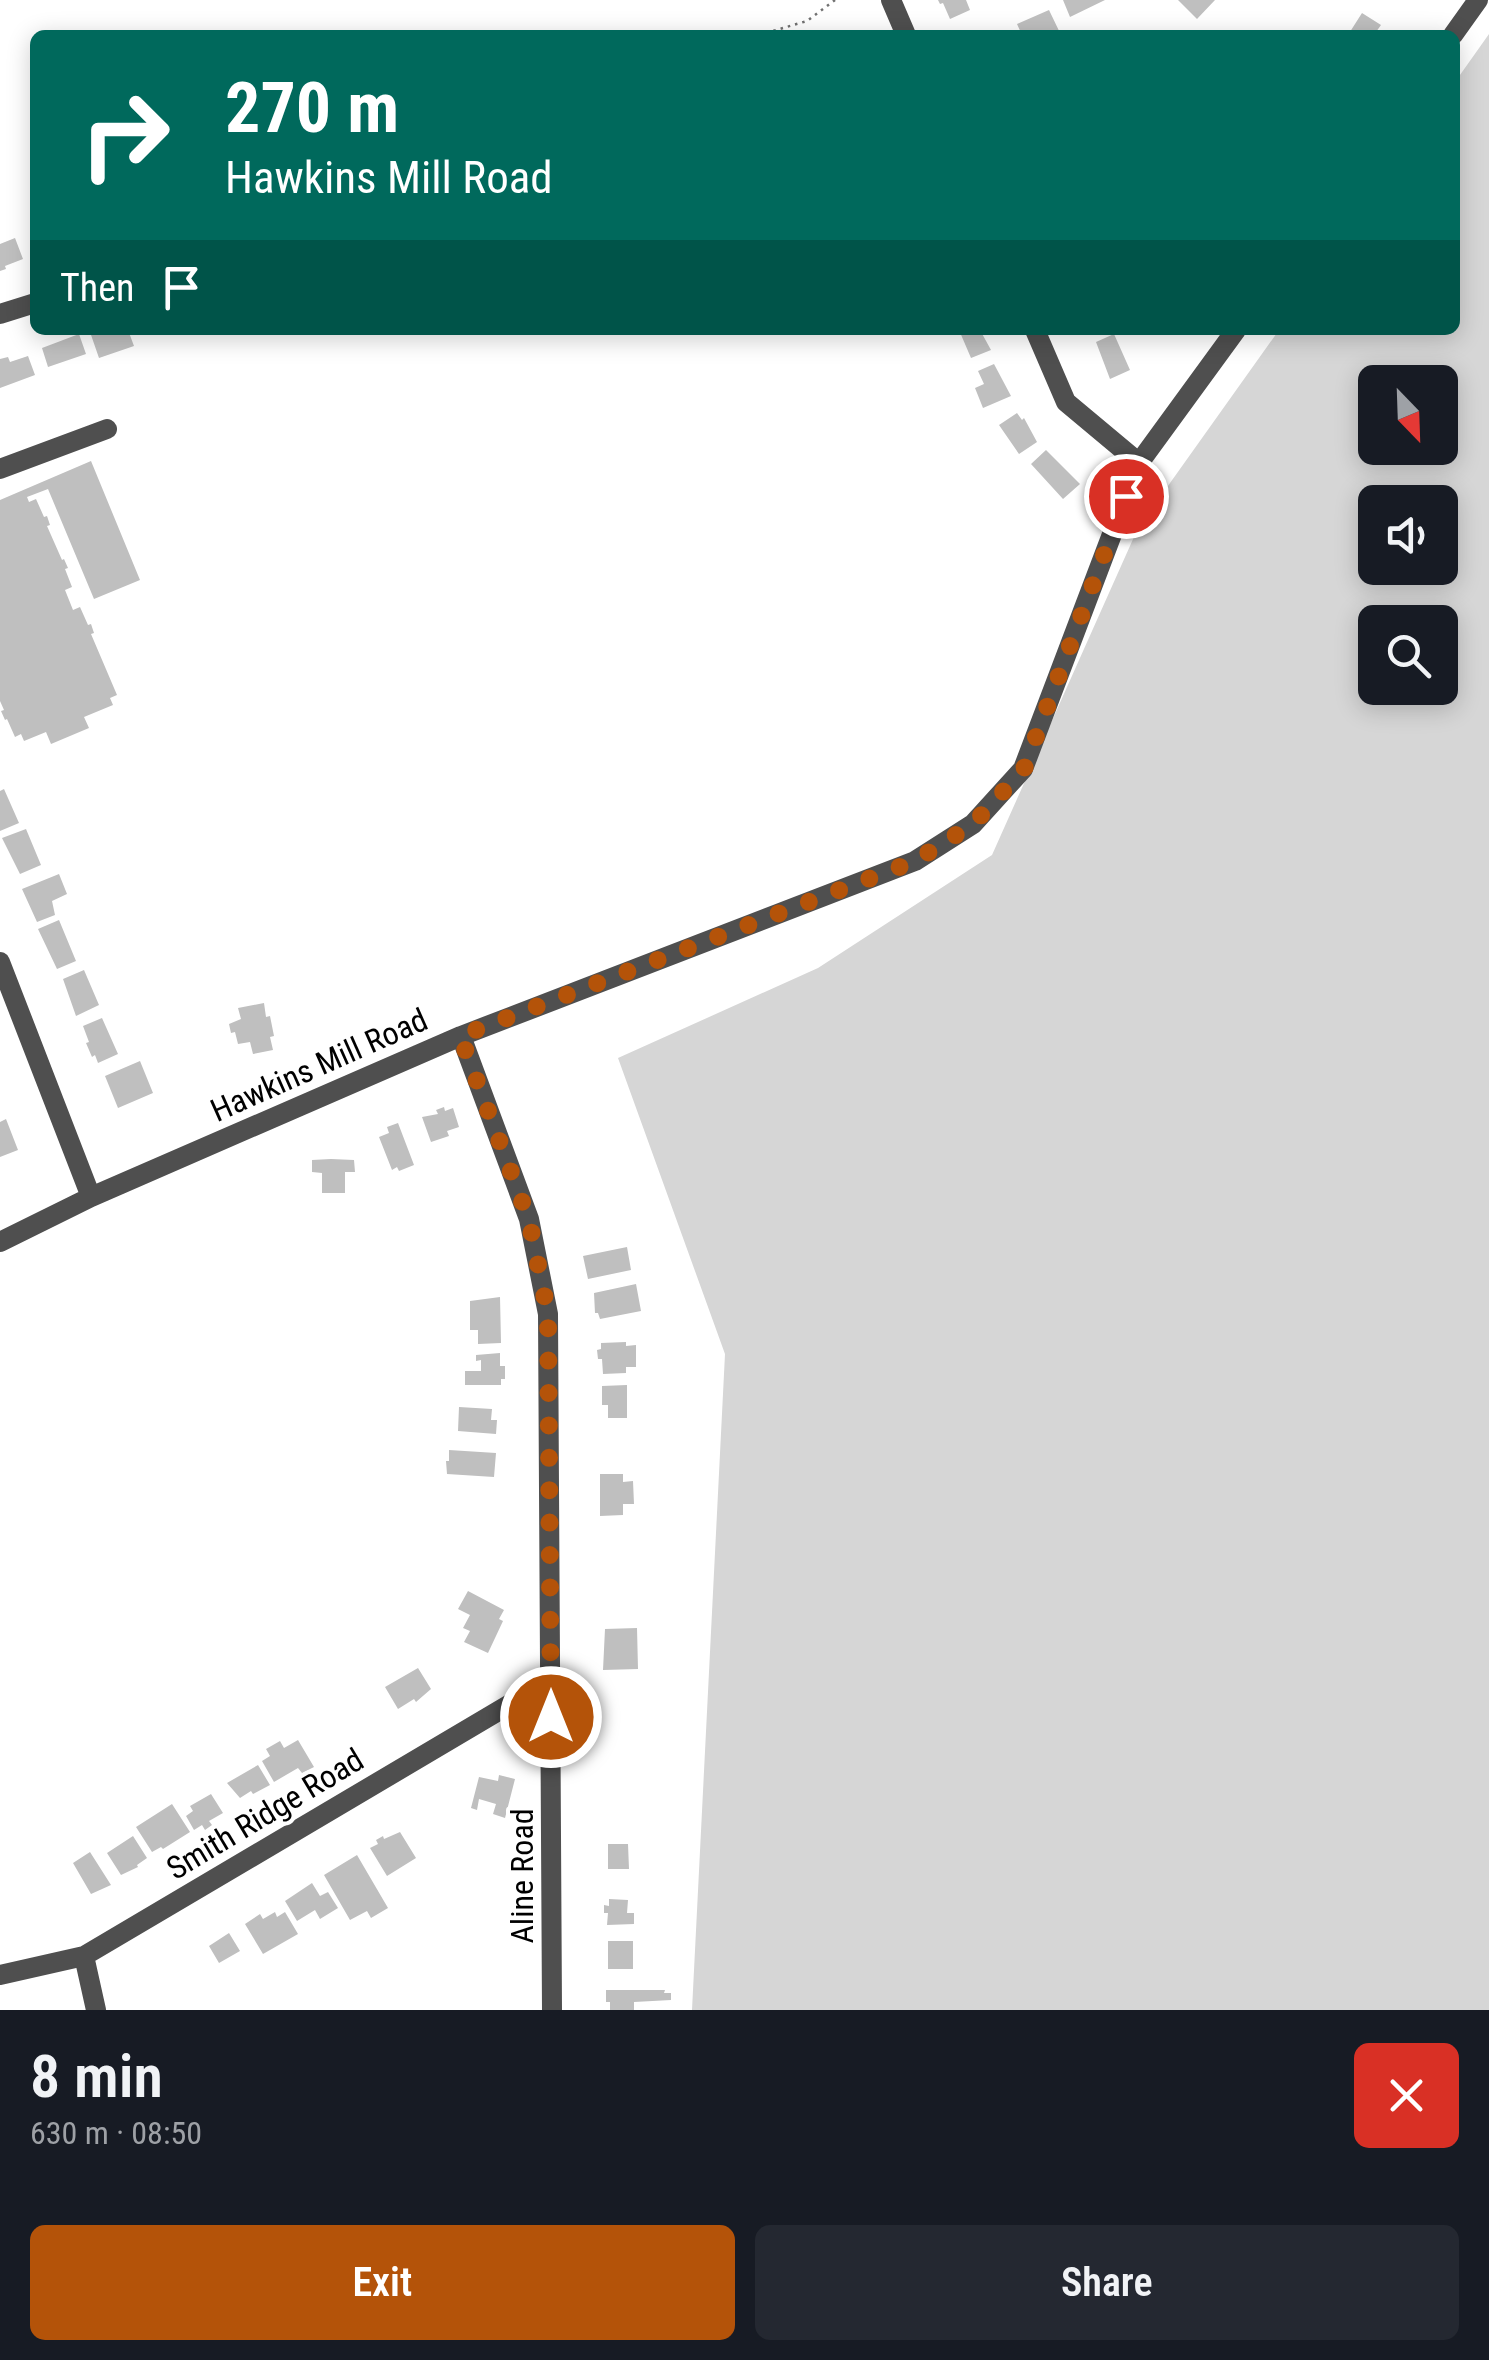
<!DOCTYPE html>
<html lang="en">
<head>
<meta charset="utf-8">
<style>
  body { margin:0; font-family:"Roboto Condensed",sans-serif; background:#242831; color:#f1f3f6; height:100vh; display:flex; flex-direction:column; font-size:38px; white-space:nowrap }
  * { box-sizing:border-box; margin:0 }
  p { font-size:32px; color:#9ea1a6 }
  .icon { flex:none; width:55px; height:55px; fill:none; stroke:currentColor; stroke-width:2; stroke-linecap:round; stroke-linejoin:round }
  .map { position:relative; height:2010px; overflow:hidden }
  .sheet { display:flex; flex-direction:column; background:#171b24; flex:1 }
  .sheet>* { flex:none }
  .hud { position:absolute; left:30px; top:30px; width:1430px; height:305px; border-radius:15px; box-shadow:0 5px 25px #0003; background:#00695c; color:#fff; overflow:hidden }
  .needle { width:65px; rotate:157deg }
  .buttons { position:absolute; left:1358px; top:365px; display:grid; gap:20px }
  .buttons a { display:grid; place-items:center; width:100px; height:100px; border-radius:15px; background:#171b24; box-shadow:0 5px 25px #0003; font-size:50px }
  .pin { position:absolute; display:grid; place-items:center; width:85px; height:85px; color:#fff; margin:-42px; border:5px solid #fff; border-radius:50%; box-shadow:0 2px 10px #0007 }
  .me { position:absolute; width:110px; margin:-55px; rotate:0deg; stroke-linejoin:round; filter:drop-shadow(0 0 8px #0008) }
  .turn { display:flex; align-items:center; gap:35px; height:210px; padding:0 30px; font-size:45px }
  .turn .icon { width:130px; height:130px; stroke-width:2.5 }
  .turn b { display:block; font-size:70px; line-height:85px }
  .then { display:flex; align-items:center; height:95px; padding:0 30px; background:#0003; gap:20px; font-size:38px }
  .round { display:grid; place-items:center; flex:none; width:105px; height:105px; border-radius:15px; background:#242831 }
  .headline { display:flex; align-items:center; justify-content:space-between; height:170px; padding:0 30px }
  h1 { font-size:60px; font-weight:600; line-height:75px }
  .action { display:flex; gap:20px; margin-top:auto; padding:20px 30px }
  .action a { flex:1; height:115px; border-radius:15px; background:#b45309; color:#fff; font-size:40px; font-weight:600; line-height:115px; text-align:center }
  .action a+a { background:#242831; color:#f1f3f6 }
  .map>svg:first-child { display:block }
</style>
</head>
<body>
<div class="map">
<svg width="1489" height="2010" viewBox="0 0 1489 2010">
  <rect width="100%" height="100%" fill="#fff"/>
  <!-- green -->
  <path fill="#d6d6d6" fill-rule="evenodd" d="M 1489,34 L 1489,2010 L 692,2010 L 725,1354 L 618,1058 L 818,968 L 992,855 L 1138,528 L 1279,330 L 1455,330 L 1455,82 ZM 1375,382 L 1440,382 L 1440,448 L 1375,448 ZM 1375,502 L 1440,502 L 1440,568 L 1375,568 ZM 1375,622 L 1440,622 L 1440,688 L 1375,688 Z"/>
  <!-- building -->
  <path fill="#bfbfbf" d="M 938,0 L 966,0 L 970,10 L 950,19 L 943,3 L 940,4 Z
    M 1063,0 L 1105,0 L 1070,17 Z
    M 1178,0 L 1215,0 L 1197,19 Z
    M 1049,10 L 1061,35 L 1022,35 L 1017,24 Z
    M 1362,13 L 1381,25 L 1376,32 L 1382,35 L 1348,35 Z
    M 15,238 L 23,259 L 5,266 L 6,269 L 0,271 L 0,244 Z
    M 95,330 L 128,330 L 134,346 L 99,358 L 90,332 Z
    M 959,330 L 980,330 L 991,350 L 971,358 Z
    M 79,334 L 86,354 L 48,367 L 42,348 Z
    M 1114,334 L 1130,370 L 1110,379 L 1096,342 Z
    M 28,356 L 35,375 L 0,388 L 0,359 L 8,357 L 10,362 Z
    M 994,364 L 1011,396 L 983,408 L 975,388 L 984,384 L 978,371 Z
    M 1017,413 L 1022,420 L 1024,418 L 1037,442 L 1019,454 L 999,425 Z
    M 1046,450 L 1080,484 L 1063,499 L 1031,464 Z
    M 91,461 L 140,580 L 94,599 L 48,489 L 27,497 L 29,502 L 36,499 L 44,517 L 47,516 L 50,525 L 47,526 L 62,560 L 64,559 L 68,568 L 65,569 L 72,587 L 65,590 L 73,610 L 80,607 L 88,625 L 91,624 L 94,633 L 91,634 L 117,695 L 110,698 L 113,705 L 84,717 L 89,728 L 51,744 L 46,732 L 24,741 L 21,734 L 15,737 L 7,719 L 5,720 L 1,711 L 4,710 L 0,701 L 0,500 Z
    M 4,789 L 19,823 L 0,831 L 0,791 Z
    M 26,829 L 41,865 L 20,874 L 2,838 Z
    M 59,874 L 67,894 L 52,901 L 55,915 L 37,922 L 22,889 Z
    M 59,920 L 76,961 L 57,969 L 38,929 Z
    M 84,970 L 99,1005 L 76,1016 L 63,979 Z
    M 264,1003 L 266,1017 L 270,1016 L 274,1036 L 270,1037 L 273,1050 L 253,1054 L 250,1042 L 238,1044 L 235,1032 L 231,1033 L 229,1024 L 241,1019 L 238,1008 Z
    M 102,1018 L 118,1054 L 98,1063 L 95,1055 L 92,1057 L 86,1043 L 89,1042 L 83,1026 Z
    M 140,1061 L 153,1093 L 118,1108 L 105,1076 Z
    M 444,1107 L 445,1111 L 453,1108 L 459,1127 L 447,1131 L 449,1136 L 431,1142 L 422,1117 L 438,1114 L 436,1110 Z
    M 6,1119 L 18,1150 L 0,1157 L 0,1122 Z
    M 398,1123 L 414,1165 L 399,1171 L 397,1167 L 392,1170 L 379,1137 L 389,1133 L 387,1127 Z
    M 331,1159 L 354,1160 L 355,1172 L 345,1172 L 345,1193 L 322,1193 L 322,1173 L 312,1172 L 312,1160 Z
    M 627,1247 L 631,1270 L 588,1279 L 583,1256 Z
    M 636,1284 L 641,1311 L 600,1319 L 598,1313 L 595,1313 L 594,1293 Z
    M 500,1297 L 501,1343 L 478,1344 L 478,1330 L 470,1330 L 470,1301 Z
    M 626,1342 L 626,1346 L 636,1345 L 636,1367 L 626,1367 L 626,1373 L 603,1374 L 602,1359 L 598,1359 L 597,1350 L 601,1349 L 601,1343 Z
    M 500,1353 L 500,1366 L 505,1366 L 505,1379 L 501,1379 L 501,1385 L 465,1385 L 465,1371 L 481,1371 L 481,1360 L 476,1361 L 476,1355 Z
    M 627,1385 L 627,1418 L 608,1418 L 608,1405 L 602,1405 L 602,1386 Z
    M 459,1407 L 492,1409 L 491,1420 L 497,1420 L 496,1434 L 458,1431 Z
    M 449,1450 L 496,1453 L 494,1477 L 447,1474 L 446,1461 L 449,1461 Z
    M 600,1474 L 623,1474 L 623,1482 L 633,1481 L 634,1504 L 623,1504 L 623,1515 L 600,1516 Z
    M 468,1591 L 504,1610 L 499,1619 L 503,1621 L 488,1653 L 464,1642 L 470,1631 L 463,1628 L 470,1615 L 458,1609 Z
    M 637,1628 L 638,1669 L 603,1670 L 605,1629 Z
    M 418,1668 L 431,1689 L 416,1702 L 414,1699 L 398,1709 L 385,1687 Z
    M 298,1740 L 314,1767 L 302,1773 L 298,1768 L 274,1782 L 262,1761 L 270,1756 L 266,1749 L 280,1741 L 284,1748 Z
    M 258,1765 L 270,1785 L 253,1794 L 251,1791 L 240,1798 L 227,1783 Z
    M 499,1775 L 515,1779 L 505,1818 L 493,1814 L 496,1804 L 479,1799 L 477,1810 L 471,1808 L 479,1777 L 498,1781 Z
    M 211,1794 L 223,1813 L 209,1821 L 212,1825 L 205,1830 L 202,1825 L 194,1830 L 186,1816 L 193,1811 L 190,1806 Z
    M 172,1804 L 190,1832 L 163,1849 L 161,1847 L 152,1852 L 136,1827 Z
    M 400,1832 L 416,1858 L 387,1876 L 370,1848 L 378,1844 L 376,1840 L 383,1836 L 384,1839 Z
    M 133,1836 L 147,1858 L 137,1865 L 138,1867 L 121,1875 L 107,1853 Z
    M 608,1844 L 628,1844 L 629,1869 L 608,1869 Z
    M 90,1852 L 111,1885 L 91,1894 L 73,1863 Z
    M 357,1855 L 388,1908 L 371,1918 L 367,1911 L 350,1920 L 324,1875 Z
    M 312,1883 L 320,1896 L 328,1892 L 338,1908 L 320,1919 L 315,1910 L 297,1921 L 285,1901 Z
    M 609,1899 L 628,1900 L 627,1913 L 634,1913 L 634,1924 L 607,1925 L 608,1913 L 604,1913 L 604,1905 L 609,1906 Z
    M 275,1912 L 277,1917 L 285,1912 L 298,1934 L 263,1954 L 245,1924 L 260,1914 L 263,1919 Z
    M 229,1933 L 240,1951 L 219,1963 L 209,1946 Z
    M 608,1941 L 633,1941 L 633,1969 L 608,1969 Z
    M 606,1990 L 665,1990 L 664,1993 L 671,1993 L 671,2000 L 634,2002 L 634,2010 L 610,2010 L 610,2002 L 606,2002 Z"/>
  <g fill="none" stroke-linecap="round" stroke-linejoin="round">
    <!-- path -->
    <path stroke="#717171" stroke-width="2.5" stroke-dasharray="2.5 5" stroke-linecap="butt" d="M 759,35 L 807,21 L 835,0"/>
    <!-- minor -->
    <path stroke="#4f4f4f" stroke-width="20" d="M 891,0 L 906,35
      M 1453,35 L 1478,0
      M 0,314 L 35,303
      M 1035,330 L 1066,402 L 1139,463
      M 0,469 L 107,429
      M 0,962 L 91,1197
      M 461,1036 L 529,1219 L 548,1314 L 552,2010
      M 0,1242 L 91,1197 L 461,1036 L 915,861 L 973,824 L 1023,769 L 1139,463 L 1236,330
      M 84,1956 L 96,2010
      M 0,1975 L 84,1956 L 551,1680"/>
  </g>
  <g fill="none" stroke-linecap="round" stroke-linejoin="round">
    <!-- route -->
    <path stroke="#b45309" stroke-width="18" stroke-dasharray="0 32.4" d="M 551,1717 L 548,1314 L 529,1220 L 460,1036 L 915,861 L 973,824 L 1024,769 L 1126,496"/>
  </g>
  <g text-anchor="middle" stroke-width="8" stroke-linejoin="round" paint-order="stroke">
    <!-- street labels -->
    <g font-size="32" fill="#000" stroke="#fff">
      <text transform="translate(319 1065) rotate(-24)" y="11">Hawkins Mill Road</text>
      <text transform="translate(265 1814) rotate(-31)" y="11">Smith Ridge Road</text>
      <text transform="translate(522 1876) rotate(-90)" y="11">Aline Road</text>
    </g>
  </g>
</svg>
<div class="buttons">
<a><svg class="needle" viewBox="-14 -14 28 28"><path d="M0-13l5 13h-10z" fill="#e53935"/><path d="M0 13l5-13h-10z" fill="#9ea1a6"/></svg></a>
<a><svg class="icon" aria-label="sound" viewBox="0 0 24 24"><path d="M4 9h4l5-4v14l-5-4H4zM17 9q2 3 0 6"/></svg></a>
<a><svg class="icon" aria-label="search" viewBox="0 0 24 24"><circle cx="10" cy="10" r="6"/><path d="M15 15l6 6"/></svg></a>
</div>
<div class="pin" style="left:1126px;top:496px;background:#d93025"><svg class="icon" aria-label="arrive" viewBox="0 0 24 24"><path d="M6 21V4h12l-3 4 3 4H6"/></svg></div>
<svg class="me" style="left:551px;top:1717px" viewBox="-20 -20 40 40"><circle r="17" fill="#b45309" stroke="#fff" stroke-width="3"/><path d="M0-11L8 9 0 5-8 9z" fill="#fff"/></svg>
<div class="hud">
<div class="turn"><svg class="icon" aria-label="right" viewBox="0 0 24 24"><path d="M7 20v-9h11M14 6l5 5-5 5"/></svg><div><b>270 m</b>Hawkins Mill Road</div></div>
<div class="then">Then<svg class="icon" aria-label="arrive" viewBox="0 0 24 24"><path d="M6 21V4h12l-3 4 3 4H6"/></svg></div>
</div>
</div>
<section class="sheet">
<div class="headline"><div><h1>8 min</h1><p>630 m · 08:50</p></div><a class="round" style="background:#d93025;color:#fff"><svg class="icon" aria-label="close" viewBox="0 0 24 24"><path d="M6 6l12 12M18 6L6 18"/></svg></a></div>
<div class="action"><a>Exit</a><a>Share</a></div>
</section>
</body>
</html>
